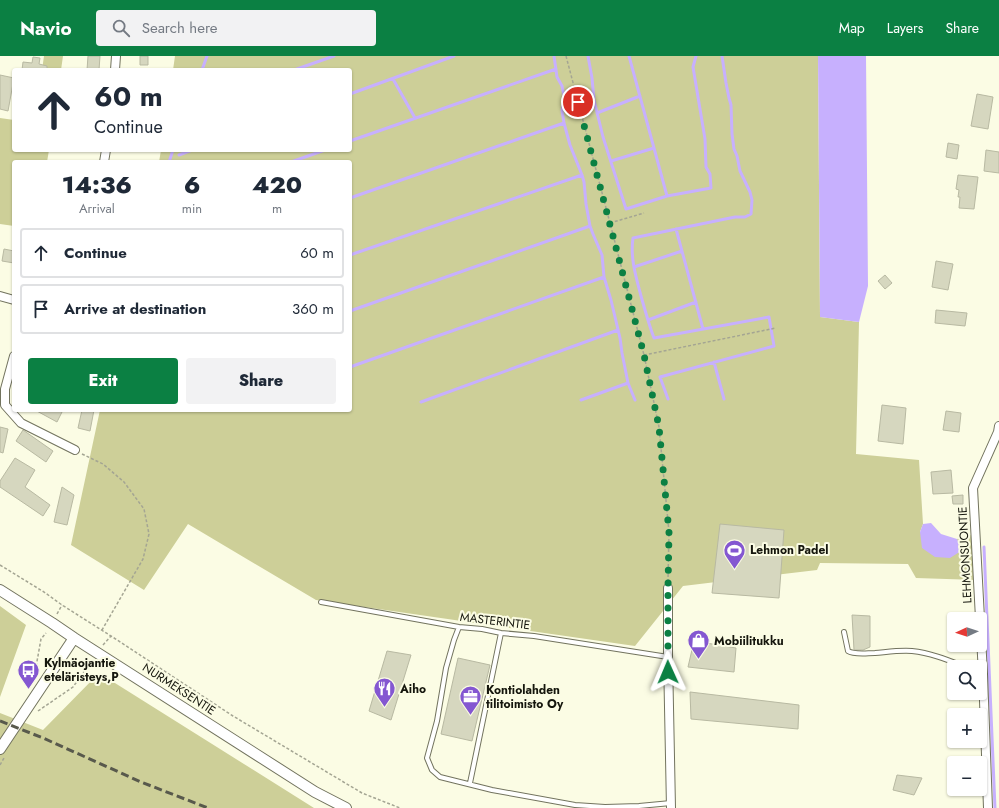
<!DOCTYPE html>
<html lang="en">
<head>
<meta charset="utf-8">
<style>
  body { margin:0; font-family:Jost,sans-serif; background:#f2f2f3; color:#1f2937; height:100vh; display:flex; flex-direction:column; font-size:15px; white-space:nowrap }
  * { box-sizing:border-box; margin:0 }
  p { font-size:13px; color:#747a83 }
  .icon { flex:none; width:22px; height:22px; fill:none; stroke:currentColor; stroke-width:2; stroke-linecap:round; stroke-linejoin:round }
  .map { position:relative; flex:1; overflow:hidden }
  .side { position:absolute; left:12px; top:104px; width:340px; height:252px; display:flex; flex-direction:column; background:#fff; border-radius:4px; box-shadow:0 1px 3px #0004 }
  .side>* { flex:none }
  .hud { position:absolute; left:12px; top:12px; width:340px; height:84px; border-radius:4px; box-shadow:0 1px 3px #0004; background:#fff; color:#1f2937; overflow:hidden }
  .needle { width:26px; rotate:267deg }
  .buttons { position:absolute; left:947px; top:556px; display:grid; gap:8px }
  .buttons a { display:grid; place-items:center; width:40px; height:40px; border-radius:4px; background:#fff; box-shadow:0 1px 3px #0004; font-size:20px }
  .pin { position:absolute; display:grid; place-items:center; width:34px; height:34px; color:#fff; margin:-17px; border:2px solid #fff; border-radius:50%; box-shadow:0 1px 4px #0007 }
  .me { position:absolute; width:44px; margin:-22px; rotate:359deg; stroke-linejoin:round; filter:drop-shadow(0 0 3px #0008) }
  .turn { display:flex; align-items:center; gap:14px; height:84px; padding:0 16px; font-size:18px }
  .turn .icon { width:52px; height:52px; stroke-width:2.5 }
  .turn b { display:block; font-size:28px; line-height:34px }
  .eta { display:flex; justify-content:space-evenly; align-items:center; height:68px; text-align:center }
  .eta b { font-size:24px; font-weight:800; line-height:28px }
  .action { display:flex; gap:8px; margin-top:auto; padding:8px 16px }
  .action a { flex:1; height:46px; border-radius:4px; background:#0b8043; color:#fff; font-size:16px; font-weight:800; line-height:46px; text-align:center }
  .action a+a { background:#f2f2f3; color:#1f2937 }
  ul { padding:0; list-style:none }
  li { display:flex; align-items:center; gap:12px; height:50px; margin:0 8px 6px; padding:0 8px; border:2px solid #e0e1e3; border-radius:4px }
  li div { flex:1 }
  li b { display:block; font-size:15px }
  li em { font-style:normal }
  header { display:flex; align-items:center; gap:24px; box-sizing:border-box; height:56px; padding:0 20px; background:#0b8043; color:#fff }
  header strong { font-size:19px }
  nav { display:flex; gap:22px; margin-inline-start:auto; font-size:14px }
  .search { width:280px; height:36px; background:#f2f2f3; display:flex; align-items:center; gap:10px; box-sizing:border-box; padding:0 14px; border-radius:4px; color:#747a83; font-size:15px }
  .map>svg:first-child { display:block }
</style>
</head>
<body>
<header>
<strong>Navio</strong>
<div class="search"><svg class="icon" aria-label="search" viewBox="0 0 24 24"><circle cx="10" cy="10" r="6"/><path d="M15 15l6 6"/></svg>Search here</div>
<nav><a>Map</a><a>Layers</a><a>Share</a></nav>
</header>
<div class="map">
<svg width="999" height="752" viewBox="0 0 999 752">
  <rect width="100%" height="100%" fill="#fbfce4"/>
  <!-- green -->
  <path fill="#cdcf98" d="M 44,0 L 63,0 L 61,14 L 42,14 Z
    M 175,0 L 818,0 L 820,261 L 859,266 L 856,398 L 919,404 L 923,468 L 920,476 L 961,495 L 957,483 L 974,478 L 977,524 L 916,522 L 908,508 L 820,507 L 817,514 L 683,530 L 635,590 L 316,544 L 188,468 L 144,534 L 71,489 L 100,354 L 350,354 L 350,106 L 159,106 L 161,94 L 350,94 L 350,14 L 173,14 Z
    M 0,62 L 14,64 L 14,94 L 49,94 L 47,106 L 14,106 L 14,170 L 0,168 Z
    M 0,550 L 26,569 L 0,641 Z
    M 99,617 L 314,752 L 0,752 L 0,657 L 43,674 Z"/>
  <!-- water -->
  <path fill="#c7b0fe" d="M 818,0 L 866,0 L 868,230 L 859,266 L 820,261 Z
    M 931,467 L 941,478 L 957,483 L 961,495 L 950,502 L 935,501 L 922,492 L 920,476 L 923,468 Z"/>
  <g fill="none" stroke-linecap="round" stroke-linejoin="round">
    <!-- stream -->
    <path stroke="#c7b0fe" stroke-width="3" d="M 554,0 L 557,21 L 562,30 L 564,40 L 562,55 L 564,67 L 570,89 L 582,119 L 584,126 L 586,148 L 590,170 L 593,178 L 602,199 L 604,221 L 611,244 L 620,282 L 622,297 L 628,327 L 635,344
      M 588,0 L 592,22 L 594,44 L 603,81 L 626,153 L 667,140 L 711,132 L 710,118 L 706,111 L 705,83 L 693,11 L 696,0
      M 629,0 L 667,140
      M 202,14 L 207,0
      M 294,14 L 334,0
      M 393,23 L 415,62
      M 350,38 L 454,0
      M 597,57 L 640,40
      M 350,85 L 556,13
      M 179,99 L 192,94
      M 611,105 L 654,92
      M 169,106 L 173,94
      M 291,106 L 325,94
      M 350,142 L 564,67
      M 676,173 L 703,273
      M 350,199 L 582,119
      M 634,211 L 682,195
      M 350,255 L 590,170
      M 648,264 L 696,246
      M 714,306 L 724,343
      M 350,311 L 604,221
      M 668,343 L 660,321 L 774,290 L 769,261 L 654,282 C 649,269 645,254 641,240 C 636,221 630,202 633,182 L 735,161 L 745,161 L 751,158 L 752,144 L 750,136 L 740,115 L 737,100 L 734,93 L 732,78 L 731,49 L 729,42 L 726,27 L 722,0
      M 581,344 L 628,327
      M 421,346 L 618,274
      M 984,491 L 995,752"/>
  </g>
  <!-- building -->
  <path fill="#d6d7bf" stroke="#b8b9a2" d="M 88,0 L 100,0 L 99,14 L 87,14 Z
    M 140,0 L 148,0 L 148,9 L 140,9 Z
    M 33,1 L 40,2 L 39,8 L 47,10 L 47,14 L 22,14 L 23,6 L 32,7 Z
    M 0,19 L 14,22 L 8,55 L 0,53 Z
    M 977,38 L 993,41 L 988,73 L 971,70 Z
    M 948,87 L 959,89 L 957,103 L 946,101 Z
    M 986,94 L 999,96 L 999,117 L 984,115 Z
    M 958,119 L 978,121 L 974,153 L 959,152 L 960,141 L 958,141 L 959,134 L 956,133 Z
    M 4,193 L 14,195 L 14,207 L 2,205 Z
    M 936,205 L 953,208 L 948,234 L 932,231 Z
    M 885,219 L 892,227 L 885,233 L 878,225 Z
    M 936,254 L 967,257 L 965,270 L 935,267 Z
    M 882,349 L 906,352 L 903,388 L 878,385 Z
    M 35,354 L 63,354 L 57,366 Z
    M 82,354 L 94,354 L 90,375 L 78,372 Z
    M 946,355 L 961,357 L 959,376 L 943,374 Z
    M 0,371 L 8,373 L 3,397 L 0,396 Z
    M 23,374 L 53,395 L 46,406 L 16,385 Z
    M 15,402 L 35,414 L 25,431 L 50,449 L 43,460 L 0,431 L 0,425 Z
    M 951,414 L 953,437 L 933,438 L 931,416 Z
    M 62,431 L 74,439 L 67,469 L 54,466 Z
    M 963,439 L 963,448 L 953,448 L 952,440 Z
    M 720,468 L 784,474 L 779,542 L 712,537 Z
    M 852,559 L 870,560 L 870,591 L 863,594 L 854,594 Z
    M 694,585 L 736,592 L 734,616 L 688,611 Z
    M 387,595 L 411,599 L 391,664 L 369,655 Z
    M 458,602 L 490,609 L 472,685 L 441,678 Z
    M 690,636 L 799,649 L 798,673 L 691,663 Z
    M 897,719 L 922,722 L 914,739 L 893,734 Z"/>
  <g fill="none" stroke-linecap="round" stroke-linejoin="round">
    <defs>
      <path id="service" d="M 321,546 L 459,571 L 482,573 L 501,577 L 534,580 L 668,601
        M 459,571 L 454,584 L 446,612 L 437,665 L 427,702 L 432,714 L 440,721 L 492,734 L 575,749 L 605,751 L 639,750 L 671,747
        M 844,576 L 848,595 C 854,599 867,597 875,597 C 887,596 900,594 912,595 C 931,597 948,604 966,611
        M 470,727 L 501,577"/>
      <path id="minor" d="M 115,14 L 116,0
        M 104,106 L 106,94
        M 0,240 L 14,244
        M 14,300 L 5,333 L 5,349 L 21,367 L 75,394
        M 668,532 L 668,601 L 671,752
        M 988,752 L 983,618 L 973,432 L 998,376 L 999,370"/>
      <path id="tertiary" d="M 0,534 L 52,567 L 74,582 L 315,736 L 346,752
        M 0,693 L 74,582"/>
    </defs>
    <!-- service casing -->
    <use href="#service" stroke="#72735e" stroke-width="6"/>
    <!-- minor casing -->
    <use href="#minor" stroke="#72735e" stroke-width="10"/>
    <!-- tertiary casing -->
    <use href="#tertiary" stroke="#72735e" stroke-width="12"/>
    <!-- path -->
    <path stroke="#a4a593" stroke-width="1.5" stroke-dasharray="3 2" stroke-linecap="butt" d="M 566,0 L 610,167 L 644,299 L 659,371 L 669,476 L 668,524
      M 610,167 L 644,157
      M 644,299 L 776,272
      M 82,398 L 103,408 L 124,426 L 144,453 L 149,478 L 143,503 L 102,574
      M 0,509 L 44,536 L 62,549 L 111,580 L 233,660 L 362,737 L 400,752
      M 57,558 L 62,549
      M 103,589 L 111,580
      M 33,625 L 34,622 L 41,583 L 46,577
      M 38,655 L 73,631 L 90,607
      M 0,709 L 4,702"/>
    <!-- service -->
    <use href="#service" stroke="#fff" stroke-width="4"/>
    <!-- minor -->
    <use href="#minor" stroke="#fff" stroke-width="8"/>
    <!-- tertiary -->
    <use href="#tertiary" stroke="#fff" stroke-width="10"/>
    <!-- rail -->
    <path stroke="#58594c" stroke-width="3" stroke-dasharray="8 4" stroke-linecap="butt" d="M 0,665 L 43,682 L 141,726 L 208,752"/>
  </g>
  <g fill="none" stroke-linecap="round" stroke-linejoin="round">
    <!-- route -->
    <path stroke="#0b8043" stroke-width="7" stroke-dasharray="0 12.6" d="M 578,46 L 644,299 L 659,371 L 669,476 L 668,532 L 668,616"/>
  </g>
  <!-- icons -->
  <defs>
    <symbol id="stadium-pin" viewBox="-11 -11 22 30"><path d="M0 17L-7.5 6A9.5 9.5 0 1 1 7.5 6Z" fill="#8457d1" stroke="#fbfce4"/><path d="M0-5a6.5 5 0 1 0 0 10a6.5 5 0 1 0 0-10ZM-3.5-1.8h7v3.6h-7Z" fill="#fff"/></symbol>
    <symbol id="shop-pin" viewBox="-11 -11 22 30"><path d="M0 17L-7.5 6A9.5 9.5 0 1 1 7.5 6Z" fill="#8457d1" stroke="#fbfce4"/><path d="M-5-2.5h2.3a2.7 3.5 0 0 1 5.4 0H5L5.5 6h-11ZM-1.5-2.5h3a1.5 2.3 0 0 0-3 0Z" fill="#fff"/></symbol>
    <symbol id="bus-pin" viewBox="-11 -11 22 30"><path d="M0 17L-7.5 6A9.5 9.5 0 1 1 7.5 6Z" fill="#8457d1" stroke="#fbfce4"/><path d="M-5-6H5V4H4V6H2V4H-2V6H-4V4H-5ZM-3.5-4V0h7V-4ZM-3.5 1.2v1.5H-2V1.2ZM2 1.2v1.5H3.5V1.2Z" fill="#fff"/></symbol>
    <symbol id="restaurant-pin" viewBox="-11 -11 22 30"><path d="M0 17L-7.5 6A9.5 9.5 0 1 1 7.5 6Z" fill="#8457d1" stroke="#fbfce4"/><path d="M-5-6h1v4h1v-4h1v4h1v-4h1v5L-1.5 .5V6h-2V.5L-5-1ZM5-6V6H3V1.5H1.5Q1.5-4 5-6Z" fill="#fff"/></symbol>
    <symbol id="office-pin" viewBox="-11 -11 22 30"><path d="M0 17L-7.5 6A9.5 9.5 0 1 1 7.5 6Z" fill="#8457d1" stroke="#fbfce4"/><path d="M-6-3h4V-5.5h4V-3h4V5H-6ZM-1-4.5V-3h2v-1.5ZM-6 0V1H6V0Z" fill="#fff"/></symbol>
  </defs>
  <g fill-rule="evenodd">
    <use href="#stadium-pin" x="722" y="482" width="25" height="34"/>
    <use href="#shop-pin" x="686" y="572" width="25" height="34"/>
    <use href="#bus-pin" x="16" y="602" width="25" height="34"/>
    <use href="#restaurant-pin" x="372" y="620" width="25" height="34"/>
    <use href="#office-pin" x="458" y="628" width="25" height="34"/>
  </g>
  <g text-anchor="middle" stroke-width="4" stroke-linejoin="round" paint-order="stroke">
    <!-- poi labels -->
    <g font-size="12" font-weight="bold" fill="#15160d" stroke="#fbfce4" text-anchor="start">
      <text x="750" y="498">Lehmon Padel</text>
      <text x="714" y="589">Mobiilitukku</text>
      <text x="44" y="611">Kylmäojantie<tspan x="44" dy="14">eteläristeys,P</tspan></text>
      <text x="400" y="637">Aiho</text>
      <text x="486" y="638">Kontiolahden<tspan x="486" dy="14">tilitoimisto Oy</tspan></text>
    </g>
    <!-- street labels -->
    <g font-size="12" fill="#15160d" stroke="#fbfce4">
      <text transform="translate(965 499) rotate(-93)" y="4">LEHMONSUONTIE</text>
      <text transform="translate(495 565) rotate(7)" y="4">MASTERINTIE</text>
      <text transform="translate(179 633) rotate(33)" y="4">NURMEKSENTIE</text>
    </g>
  </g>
</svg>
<div class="buttons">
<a><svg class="needle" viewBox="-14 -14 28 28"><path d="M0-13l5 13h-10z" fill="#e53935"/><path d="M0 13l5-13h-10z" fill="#747a83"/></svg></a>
<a><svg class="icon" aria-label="search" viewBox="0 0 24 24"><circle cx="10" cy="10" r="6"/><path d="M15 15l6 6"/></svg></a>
<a>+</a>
<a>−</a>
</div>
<div class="pin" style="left:578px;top:46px;background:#d93025"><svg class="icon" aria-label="arrive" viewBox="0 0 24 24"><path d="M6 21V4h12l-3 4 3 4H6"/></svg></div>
<svg class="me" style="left:668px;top:616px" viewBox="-20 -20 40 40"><path d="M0-17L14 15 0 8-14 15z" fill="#0b8043" stroke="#fff" stroke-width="4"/></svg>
<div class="hud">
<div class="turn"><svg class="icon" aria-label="ahead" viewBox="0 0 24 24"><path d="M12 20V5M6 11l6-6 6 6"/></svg><div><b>60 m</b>Continue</div></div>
</div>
<section class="side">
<div class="eta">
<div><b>14:36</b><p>Arrival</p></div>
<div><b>6</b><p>min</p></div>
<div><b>420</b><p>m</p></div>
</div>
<ul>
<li><svg class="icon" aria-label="ahead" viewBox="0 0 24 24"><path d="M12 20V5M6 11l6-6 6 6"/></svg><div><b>Continue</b></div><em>60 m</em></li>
<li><svg class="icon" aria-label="arrive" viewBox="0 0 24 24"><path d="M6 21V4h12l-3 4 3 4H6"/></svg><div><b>Arrive at destination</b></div><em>360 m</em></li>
</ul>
<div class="action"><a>Exit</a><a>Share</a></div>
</section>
</div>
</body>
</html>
